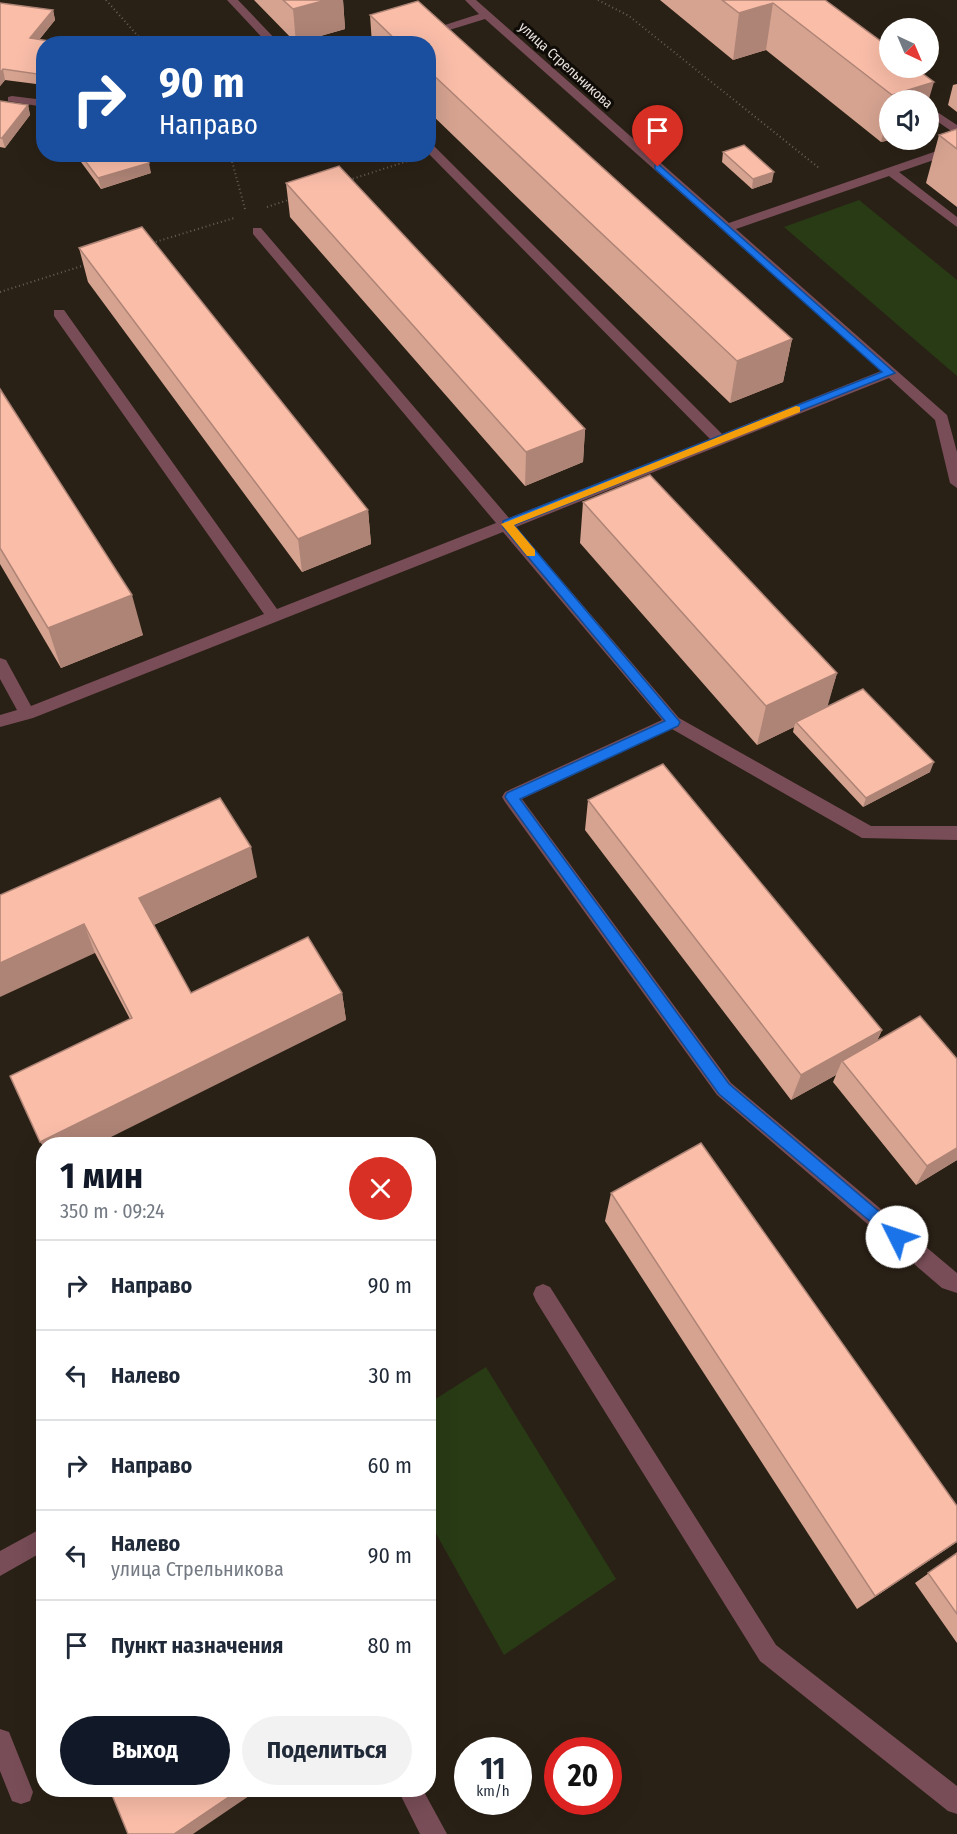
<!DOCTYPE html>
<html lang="ru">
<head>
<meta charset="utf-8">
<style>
  body { margin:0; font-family:"Fira Sans Condensed",sans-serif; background:#f2f2f3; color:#1f2937; height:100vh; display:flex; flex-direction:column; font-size:22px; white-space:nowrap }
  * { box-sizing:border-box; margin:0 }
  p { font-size:20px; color:#747a83 }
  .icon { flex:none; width:33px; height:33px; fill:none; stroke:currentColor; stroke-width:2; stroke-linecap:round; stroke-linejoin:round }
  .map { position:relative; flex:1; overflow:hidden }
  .details { position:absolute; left:36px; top:1137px; width:400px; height:660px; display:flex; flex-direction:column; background:#fff; border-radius:24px; box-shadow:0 6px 24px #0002 }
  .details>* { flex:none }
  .guide { position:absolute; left:36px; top:36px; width:400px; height:126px; border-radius:24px; box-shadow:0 6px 24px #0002; background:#1a4fa0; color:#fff; overflow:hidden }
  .needle { width:39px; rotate:136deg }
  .tools { position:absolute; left:879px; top:18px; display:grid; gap:12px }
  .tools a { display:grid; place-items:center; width:60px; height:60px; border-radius:50%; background:#fff; box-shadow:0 6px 24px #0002; font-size:30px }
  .speed { position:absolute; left:454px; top:1737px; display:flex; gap:12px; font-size:30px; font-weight:700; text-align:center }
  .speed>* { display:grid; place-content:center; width:78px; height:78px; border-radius:50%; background:#fff; box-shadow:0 6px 24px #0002; line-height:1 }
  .speed small { font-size:15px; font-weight:400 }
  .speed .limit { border:9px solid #d22; background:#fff; color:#111 }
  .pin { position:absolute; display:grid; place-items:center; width:51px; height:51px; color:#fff; margin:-62px -26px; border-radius:50% 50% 50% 0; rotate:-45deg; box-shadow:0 0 6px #0007 }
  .pin .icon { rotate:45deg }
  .me { position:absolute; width:66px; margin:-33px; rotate:311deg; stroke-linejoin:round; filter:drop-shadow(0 0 4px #0008) }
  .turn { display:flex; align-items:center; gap:21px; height:126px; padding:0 24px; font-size:27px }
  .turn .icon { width:78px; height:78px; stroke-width:2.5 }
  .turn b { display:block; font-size:42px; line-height:51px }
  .round { display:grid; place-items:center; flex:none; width:63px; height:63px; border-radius:32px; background:#f2f2f3 }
  .headline { display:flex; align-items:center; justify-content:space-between; height:102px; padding:0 24px }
  h1 { font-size:36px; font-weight:700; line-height:45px; color:#111827 }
  .cta { display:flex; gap:12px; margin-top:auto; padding:12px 24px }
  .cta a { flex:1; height:69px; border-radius:36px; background:#111827; color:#fff; font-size:24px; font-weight:700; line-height:69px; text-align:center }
  .cta a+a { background:#f2f2f3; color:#1f2937 }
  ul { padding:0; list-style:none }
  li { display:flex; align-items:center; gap:18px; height:90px; padding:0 24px; border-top:2px solid #e0e1e3 }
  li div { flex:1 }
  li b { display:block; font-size:22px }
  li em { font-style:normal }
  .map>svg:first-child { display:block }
</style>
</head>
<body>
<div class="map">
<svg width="957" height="1834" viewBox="0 0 957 1834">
  <rect width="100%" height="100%" fill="#2a2116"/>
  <!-- green -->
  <path fill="#283b15" d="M 859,200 L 957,280 L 957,376 L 784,227 Z
    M 486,1367 L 616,1579 L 504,1655 L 429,1521 L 429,1403 Z"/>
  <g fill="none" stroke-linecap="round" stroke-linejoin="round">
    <!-- path -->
    <path stroke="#686056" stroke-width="2" stroke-dasharray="1 3" stroke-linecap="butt" d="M 106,0 L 145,44
      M 598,0 L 629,16 L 819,168
      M 230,154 L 245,209
      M 349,180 L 411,160
      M 267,207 L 291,199
      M 152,243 L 234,218
      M 0,292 L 88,264"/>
    <!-- minor -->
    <path fill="#784d57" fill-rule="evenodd" d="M 227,0 L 238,0 L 280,44 L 268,44 Z
      M 465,0 L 476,0 L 729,223 L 957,144 L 957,152 L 899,172 L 957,217 L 957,227 L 889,176 L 736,229 L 947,415 L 957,452 L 957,488 L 950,483 L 935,420 L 889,378 L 516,527 L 679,718 L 871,826 L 957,826 L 957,840 L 862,838 L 672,729 L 522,799 L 731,1083 L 957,1273 L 957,1293 L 942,1288 L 717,1095 L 505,802 L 502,797 L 505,792 L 662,720 L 503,532 L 33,718 L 0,727 L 0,715 L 17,710 L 0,679 L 0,658 L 6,660 L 31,706 L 264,614 L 54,316 L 54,310 L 64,310 L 277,609 L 496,523 L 253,234 L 253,228 L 261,228 L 509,518 L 710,439 L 429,154 L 429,144 L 433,145 L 722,434 L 881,371 L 485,19 L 404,44 L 386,44 L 479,14 Z
      M 12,96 L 44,100 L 44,107 L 8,101 L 8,97 Z
      M 928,106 L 957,125 L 957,135 L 928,115 Z
      M 543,1284 L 550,1287 L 776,1645 L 957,1786 L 957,1814 L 948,1811 L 760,1661 L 536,1301 L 533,1294 L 536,1287 Z
      M 44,1527 L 44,1551 L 0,1576 L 0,1551 Z
      M 0,1729 L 9,1732 L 33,1792 L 30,1801 L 21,1804 L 12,1801 L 0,1771 Z
      M 398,1790 L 423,1790 L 447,1834 L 420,1834 Z"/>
  </g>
  <!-- wall -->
  <path fill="#d6a390" d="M 254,0 L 343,0 L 345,29 L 296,43 Z
    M 660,0 L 825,0 L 928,100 L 890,100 L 890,140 L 881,142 L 766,50 L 733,60 Z
    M 418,1 L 792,339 L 783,382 L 730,403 L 429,112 L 429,44 L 372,44 L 370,15 Z
    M 0,3 L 53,10 L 55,20 L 39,40 L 44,44 L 44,85 L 5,80 L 0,86 Z
    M 957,84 L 957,112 L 948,105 L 953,85 Z
    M 0,101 L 28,105 L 30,115 L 5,148 L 0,147 Z
    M 957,129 L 957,207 L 926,183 L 939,135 Z
    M 723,152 L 772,182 L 752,189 L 722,162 Z
    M 79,154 L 143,154 L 151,173 L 101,189 L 81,162 Z
    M 286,183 L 585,429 L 583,462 L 525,486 L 290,217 Z
    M 79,248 L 368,510 L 371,544 L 302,572 L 88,282 Z
    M 0,389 L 143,635 L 61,668 L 0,564 Z
    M 583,502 L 837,673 L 827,706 L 930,772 L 863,807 L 793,732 L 794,727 L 757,745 L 580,543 Z
    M 588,800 L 882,1030 L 877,1041 L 957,1059 L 957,1160 L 916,1185 L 833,1082 L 836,1075 L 791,1100 L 585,830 Z
    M 257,877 L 154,925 L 191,993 L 342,993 L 346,1020 L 130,1019 L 95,953 L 0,895 Z
    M 611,1193 L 957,1506 L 957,1542 L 857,1609 L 605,1221 Z
    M 957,1553 L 957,1643 L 915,1583 Z"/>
  <!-- shaded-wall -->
  <path fill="#ae8476" d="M 326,0 L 343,0 L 345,29 L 296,43 L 293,9 Z
    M 773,3 L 766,50 L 733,60 L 739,13 Z
    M 53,10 L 55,20 L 32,48 L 30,38 Z
    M 3,69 L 5,80 L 0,86 L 0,73 Z
    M 934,82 L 928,102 L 928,100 L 891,100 L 892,95 Z
    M 28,105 L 30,115 L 5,148 L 2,138 Z
    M 890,106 L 890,140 L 881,142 Z
    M 149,163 L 151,173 L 101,189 L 98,178 Z
    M 774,172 L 772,182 L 752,189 L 753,179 Z
    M 792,339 L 783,382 L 730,403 L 737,361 Z
    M 585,429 L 583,462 L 525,486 L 526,452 Z
    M 368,510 L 371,544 L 302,572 L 298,539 Z
    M 132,595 L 143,635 L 61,668 L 48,628 Z
    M 837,673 L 826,712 L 796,722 L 794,727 L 757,745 L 766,706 Z
    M 934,762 L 930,772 L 863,807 L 866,798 Z
    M 251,847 L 257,877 L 149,927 L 139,898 Z
    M 84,924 L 95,953 L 0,997 L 0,963 Z
    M 342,993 L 346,1020 L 97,1144 L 44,1144 L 44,1147 L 40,1142 Z
    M 882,1030 L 870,1056 L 842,1061 L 836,1075 L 791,1100 L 801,1075 Z
    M 957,1148 L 957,1160 L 916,1185 L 927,1166 Z
    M 957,1541 L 957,1542 L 951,1546 L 857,1609 L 875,1596 Z
    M 239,1790 L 258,1790 L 193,1834 L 174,1834 Z"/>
  <!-- building -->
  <path fill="#f9bda8" stroke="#ae8476" stroke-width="1.5" d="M 283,0 L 326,0 L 293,9 Z
    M 722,0 L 825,0 L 890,48 L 890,68 L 915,68 L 934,82 L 892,95 L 773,3 L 739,13 Z
    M 418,1 L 792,339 L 737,361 L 429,71 L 429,44 L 400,44 L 370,15 Z
    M 0,3 L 53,10 L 30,38 L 68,44 L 44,44 L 44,75 L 3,69 L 0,73 Z
    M 0,101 L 28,105 L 2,138 L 0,138 Z
    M 957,129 L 957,149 L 939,135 Z
    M 744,145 L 774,172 L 753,179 L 723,152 Z
    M 80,154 L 143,154 L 149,163 L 98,178 Z
    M 339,166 L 585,429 L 526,452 L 286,183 Z
    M 142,227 L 368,510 L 298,539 L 79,248 Z
    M 0,389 L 132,595 L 48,628 L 0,548 Z
    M 650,475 L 837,673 L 766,706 L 583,502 Z
    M 863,689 L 934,762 L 866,798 L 796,722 Z
    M 663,764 L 882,1030 L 801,1075 L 588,800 Z
    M 220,798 L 251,847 L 139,898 L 191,993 L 308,937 L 342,993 L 40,1142 L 10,1076 L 132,1018 L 84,924 L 0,963 L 0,895 Z
    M 920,1016 L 957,1059 L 957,1148 L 927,1166 L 842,1061 Z
    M 701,1143 L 957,1506 L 957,1541 L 875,1596 L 611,1193 Z
    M 957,1553 L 957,1614 L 928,1573 Z
    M 44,1561 L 44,1573 L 39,1564 Z
    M 110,1790 L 239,1790 L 174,1834 L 128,1834 Z"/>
  <!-- route -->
  <path fill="#1a73e8" stroke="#114b97" stroke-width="1.5" d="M 658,164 L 895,373 L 514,525 L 680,722 L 678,726 L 520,799 L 729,1084 L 903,1232 L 905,1237 L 903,1242 L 897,1244 L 719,1094 L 505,797 L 507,793 L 665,721 L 503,527 L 503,521 L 882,372 L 655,169 L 655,165 Z"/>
  <!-- slow -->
  <path fill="#f59e0b" d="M 796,406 L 800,407 L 800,412 L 514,525 L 535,550 L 535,556 L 527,556 L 501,524 Z"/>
  <g text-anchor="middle" stroke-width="6" stroke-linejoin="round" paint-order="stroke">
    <!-- far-street labels -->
    <g font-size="14" fill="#e9e3dc" stroke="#0f0b07">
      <text transform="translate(566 65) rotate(42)" y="5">улица Стрельникова</text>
    </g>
  </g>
</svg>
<div class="tools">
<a><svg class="needle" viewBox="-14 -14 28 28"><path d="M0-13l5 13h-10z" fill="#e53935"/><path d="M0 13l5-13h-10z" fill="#747a83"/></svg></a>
<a><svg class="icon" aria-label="sound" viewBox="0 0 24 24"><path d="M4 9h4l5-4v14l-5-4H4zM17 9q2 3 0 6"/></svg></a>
</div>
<div class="speed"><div>11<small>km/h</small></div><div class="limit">20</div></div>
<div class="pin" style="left:658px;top:167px;background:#d93025"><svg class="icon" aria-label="arrive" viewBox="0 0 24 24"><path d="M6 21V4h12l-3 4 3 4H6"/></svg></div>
<svg class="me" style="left:897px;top:1237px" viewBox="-20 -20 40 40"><circle r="19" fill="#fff"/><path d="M0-13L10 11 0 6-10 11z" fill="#1a73e8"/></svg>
<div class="guide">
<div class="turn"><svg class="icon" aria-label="right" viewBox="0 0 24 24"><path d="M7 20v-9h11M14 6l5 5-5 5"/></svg><div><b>90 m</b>Направо</div></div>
</div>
<section class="details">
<div class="headline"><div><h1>1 мин</h1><p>350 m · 09:24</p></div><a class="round" style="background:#d93025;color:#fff"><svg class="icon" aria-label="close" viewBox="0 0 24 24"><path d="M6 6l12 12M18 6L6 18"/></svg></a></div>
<ul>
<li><svg class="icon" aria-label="right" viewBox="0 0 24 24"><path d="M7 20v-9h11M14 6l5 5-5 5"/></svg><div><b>Направо</b></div><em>90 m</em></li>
<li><svg class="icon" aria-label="left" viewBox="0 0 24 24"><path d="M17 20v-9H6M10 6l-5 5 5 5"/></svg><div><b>Налево</b></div><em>30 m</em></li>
<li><svg class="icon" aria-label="right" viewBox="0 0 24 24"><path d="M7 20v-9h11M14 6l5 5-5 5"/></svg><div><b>Направо</b></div><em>60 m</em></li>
<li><svg class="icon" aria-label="left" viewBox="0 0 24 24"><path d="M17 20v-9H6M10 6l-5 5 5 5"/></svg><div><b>Налево</b><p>улица Стрельникова</p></div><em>90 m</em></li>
<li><svg class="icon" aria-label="arrive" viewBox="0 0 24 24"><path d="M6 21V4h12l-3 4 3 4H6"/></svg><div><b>Пункт назначения</b></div><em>80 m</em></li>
</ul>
<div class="cta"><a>Выход</a><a>Поделиться</a></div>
</section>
</div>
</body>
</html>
